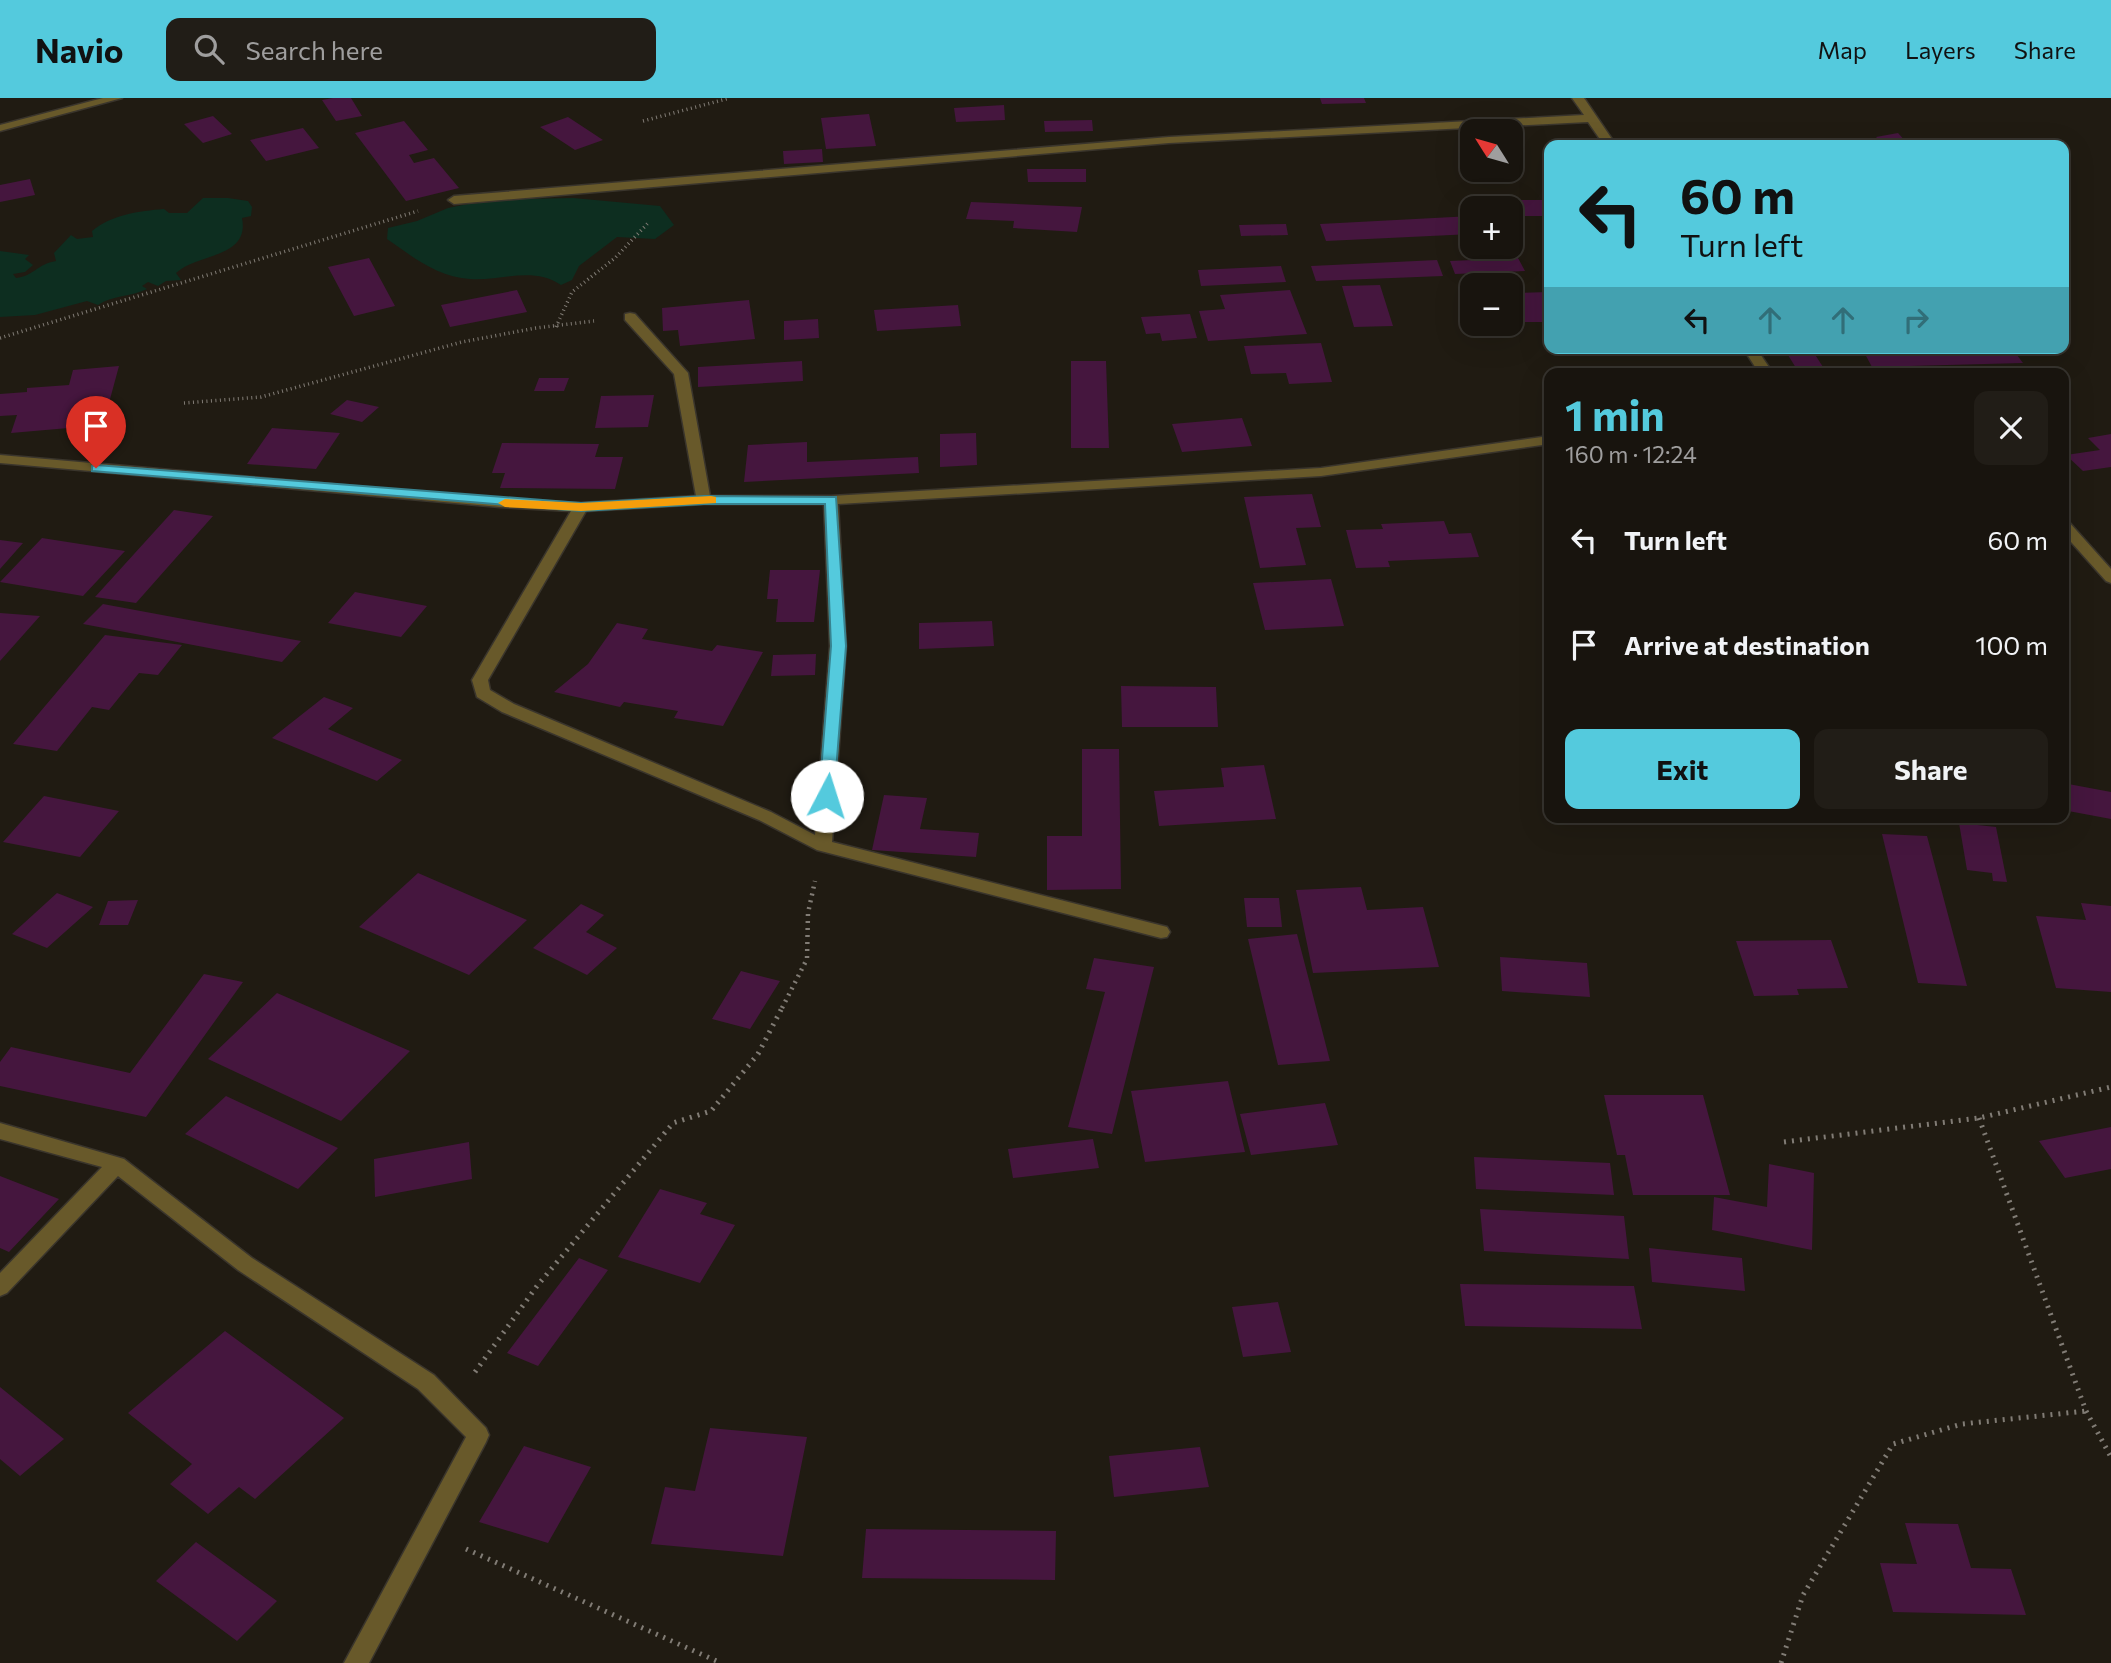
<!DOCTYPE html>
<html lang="en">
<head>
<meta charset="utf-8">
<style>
  body { margin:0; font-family:Commissioner,sans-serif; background:#211d17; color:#f1f3f6; height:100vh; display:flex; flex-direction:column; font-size:26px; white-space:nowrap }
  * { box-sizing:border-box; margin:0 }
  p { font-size:23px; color:#9f9e9e }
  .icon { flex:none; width:38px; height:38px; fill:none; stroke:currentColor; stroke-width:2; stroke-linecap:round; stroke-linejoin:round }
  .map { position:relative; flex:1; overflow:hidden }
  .details { position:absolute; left:1544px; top:270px; width:525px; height:455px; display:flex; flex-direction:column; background:#18140e; border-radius:14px; box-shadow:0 7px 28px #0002,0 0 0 2px #36332e }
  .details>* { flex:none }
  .top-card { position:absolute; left:1544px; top:42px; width:525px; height:214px; border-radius:14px; box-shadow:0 7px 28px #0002,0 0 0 2px #36332e; background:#54cadd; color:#111; overflow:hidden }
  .needle { width:46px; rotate:307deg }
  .controls { position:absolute; left:1460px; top:21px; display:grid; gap:14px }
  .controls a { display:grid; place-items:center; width:63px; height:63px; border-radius:14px; background:#18140e; box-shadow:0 7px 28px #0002,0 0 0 2px #36332e; font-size:35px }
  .pin { position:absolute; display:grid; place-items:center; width:60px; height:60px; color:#fff; margin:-72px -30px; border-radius:50% 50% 50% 0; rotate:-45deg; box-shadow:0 0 7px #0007 }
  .pin .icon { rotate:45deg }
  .me { position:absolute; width:77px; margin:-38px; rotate:5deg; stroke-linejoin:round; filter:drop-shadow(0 0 5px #0008) }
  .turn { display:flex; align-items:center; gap:24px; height:147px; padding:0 21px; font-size:32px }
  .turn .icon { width:91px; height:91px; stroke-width:2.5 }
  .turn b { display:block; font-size:49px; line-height:60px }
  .lanes { display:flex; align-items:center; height:66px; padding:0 21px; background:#0003; justify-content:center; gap:35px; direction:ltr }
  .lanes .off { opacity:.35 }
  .round { display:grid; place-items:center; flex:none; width:74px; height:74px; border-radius:14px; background:#211d17 }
  .summary { display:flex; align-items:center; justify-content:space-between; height:119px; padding:0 21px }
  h1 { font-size:42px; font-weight:700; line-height:52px; color:#54cadd }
  .primary-button { display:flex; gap:14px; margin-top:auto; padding:14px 21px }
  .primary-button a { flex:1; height:80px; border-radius:14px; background:#54cadd; color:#111; font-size:28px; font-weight:700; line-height:80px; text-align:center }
  .primary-button a+a { background:#211d17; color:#f1f3f6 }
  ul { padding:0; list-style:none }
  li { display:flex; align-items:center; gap:21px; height:105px; padding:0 21px }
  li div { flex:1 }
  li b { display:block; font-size:26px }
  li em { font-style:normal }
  header { display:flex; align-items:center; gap:42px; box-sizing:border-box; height:98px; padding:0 35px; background:#54cadd; color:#111 }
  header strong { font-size:33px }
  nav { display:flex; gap:38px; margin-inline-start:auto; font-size:24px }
  .search { width:490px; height:63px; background:#211d17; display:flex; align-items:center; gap:18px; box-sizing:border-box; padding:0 24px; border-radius:14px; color:#9f9e9e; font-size:26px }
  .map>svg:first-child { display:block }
</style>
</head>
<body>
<header>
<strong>Navio</strong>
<div class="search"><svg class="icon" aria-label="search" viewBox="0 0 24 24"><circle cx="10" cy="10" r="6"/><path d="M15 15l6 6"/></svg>Search here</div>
<nav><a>Map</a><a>Layers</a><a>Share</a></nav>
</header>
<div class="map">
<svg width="2111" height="1565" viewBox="0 0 2111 1565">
  <rect width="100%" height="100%" fill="#201b12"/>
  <!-- green -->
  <path fill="#0d2e20" d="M 203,100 L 228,100 L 248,103 L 252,109 L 251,118 L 242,120 C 250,161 197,155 176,175 L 181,182 L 166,183 L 158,188 L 148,184 L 142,188 L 147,191 C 131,199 112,197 98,207 L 87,203 L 35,217 L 0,219 L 0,153 L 29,157 L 25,161 L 33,167 L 25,174 L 13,176 L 16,180 C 34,178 37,166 56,163 L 54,155 L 71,137 L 77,141 L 93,139 L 92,133 C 111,117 139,113 164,111 L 169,115 L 187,115 Z
    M 573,100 L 660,108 L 674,127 L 655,141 L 617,139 L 579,168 L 572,182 L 561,187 C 533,168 502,183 470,181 C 437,179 413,159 387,141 L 388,130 L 417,123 L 448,110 L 468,106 L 521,101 Z"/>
  <!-- building -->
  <path fill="#45163e" d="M 333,0 L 351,0 L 362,18 L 336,23 L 322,2 Z
    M 1320,0 L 1364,0 L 1366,5 L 1322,6 Z
    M 1004,7 L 1005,22 L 956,24 L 954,10 Z
    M 869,16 L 876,48 L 826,51 L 821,20 Z
    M 213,18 L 232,36 L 203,45 L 184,26 Z
    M 568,19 L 603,42 L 575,52 L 540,29 Z
    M 1092,22 L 1093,33 L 1045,34 L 1044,23 Z
    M 404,23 L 428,52 L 409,57 L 414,65 L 434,60 L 459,90 L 406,103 L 355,35 Z
    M 303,30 L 319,50 L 266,63 L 250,42 Z
    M 1898,35 L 1909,47 L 1884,47 L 1876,39 Z
    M 822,51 L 823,64 L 784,66 L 783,53 Z
    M 1027,71 L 1086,71 L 1086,84 L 1028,84 Z
    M 30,81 L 35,97 L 0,104 L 0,87 Z
    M 1502,102 L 1549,102 L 1549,118 L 1510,118 L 1510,110 L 1504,110 Z
    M 971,104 L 1082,109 L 1077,134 L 1013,130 L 1014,123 L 966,121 Z
    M 1472,118 L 1472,136 L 1326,143 L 1320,126 Z
    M 1286,126 L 1288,137 L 1241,138 L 1239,127 Z
    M 369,160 L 395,208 L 354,218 L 328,169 Z
    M 1518,160 L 1525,173 L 1455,176 L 1450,163 Z
    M 1437,162 L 1443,178 L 1316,183 L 1311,168 Z
    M 1281,168 L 1286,184 L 1201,188 L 1198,172 Z
    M 1380,187 L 1393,228 L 1354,229 L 1342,188 Z
    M 517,192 L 527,214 L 450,229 L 441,207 Z
    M 1290,192 L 1307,236 L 1208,243 L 1199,213 L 1225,211 L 1220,197 Z
    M 1549,194 L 1549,224 L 1510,224 L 1510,195 Z
    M 749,202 L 755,241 L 680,248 L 678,232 L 663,233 L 662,210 Z
    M 958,207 L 961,228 L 877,233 L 874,212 Z
    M 1190,216 L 1197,240 L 1162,243 L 1160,235 L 1146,236 L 1141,219 Z
    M 818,221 L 819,240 L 784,242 L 784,223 Z
    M 1321,245 L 1332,284 L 1289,286 L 1286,275 L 1251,276 L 1244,248 Z
    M 2014,253 L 2023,265 L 1872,269 L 1865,256 Z
    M 1814,255 L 1823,269 L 1796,270 L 1788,257 Z
    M 802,263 L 803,283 L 698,289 L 698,269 Z
    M 1071,263 L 1106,263 L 1109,350 L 1071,350 Z
    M 119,268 L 103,327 L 11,335 L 17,317 L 0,318 L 0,296 L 27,294 L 27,290 L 69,287 L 73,272 Z
    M 539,280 L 569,280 L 564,293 L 534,293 Z
    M 654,297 L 648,329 L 595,330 L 601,298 Z
    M 347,302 L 379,309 L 362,324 L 330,316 Z
    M 1242,320 L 1252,348 L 1182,354 L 1172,326 Z
    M 272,330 L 340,335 L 316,371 L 247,366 Z
    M 976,335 L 977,367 L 940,369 L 940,336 Z
    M 2111,336 L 2111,369 L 2083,373 L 2066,357 L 2100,352 L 2088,340 Z
    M 807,344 L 807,364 L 918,359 L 919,375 L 744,384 L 748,347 Z
    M 502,345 L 599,346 L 595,359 L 623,359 L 615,391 L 500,390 L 505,375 L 492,375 Z
    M 1312,396 L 1321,429 L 1296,430 L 1306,467 L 1260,470 L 1244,399 Z
    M 174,412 L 213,418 L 136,505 L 95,499 Z
    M 1444,423 L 1449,436 L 1471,435 L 1479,459 L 1388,463 L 1390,469 L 1356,470 L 1346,432 L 1383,431 L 1381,426 Z
    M 42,440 L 125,453 L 83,498 L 0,484 Z
    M 0,442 L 23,445 L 0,471 Z
    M 770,472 L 820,472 L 814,524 L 776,524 L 778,501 L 767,501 Z
    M 1331,481 L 1344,528 L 1265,532 L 1253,485 Z
    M 355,494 L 427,508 L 401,539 L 328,525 Z
    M 103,506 L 301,543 L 282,564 L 83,526 Z
    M 0,515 L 40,518 L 0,563 Z
    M 992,523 L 994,548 L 919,551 L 919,525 Z
    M 617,525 L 648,531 L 642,541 L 712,553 L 717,547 L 763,554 L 723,628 L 674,620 L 678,613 L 624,604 L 620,609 L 554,594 L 588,566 Z
    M 105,537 L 182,547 L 158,577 L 139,575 L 109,612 L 92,609 L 57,653 L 13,646 Z
    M 816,556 L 815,577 L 771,578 L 773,557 Z
    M 1121,588 L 1216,589 L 1218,629 L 1122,629 Z
    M 324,599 L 353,610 L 328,631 L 402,662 L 377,683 L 272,640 Z
    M 1082,651 L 1119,651 L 1121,791 L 1047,792 L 1047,738 L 1082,738 Z
    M 1264,667 L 1276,721 L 1159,728 L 1154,693 L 1224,689 L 1221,670 Z
    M 2063,685 L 2111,694 L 2111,721 L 2063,712 Z
    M 884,697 L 927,700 L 920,731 L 979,735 L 976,759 L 872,752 Z
    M 44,698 L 119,713 L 80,759 L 3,744 Z
    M 1959,725 L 1996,729 L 2007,784 L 1993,783 L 1992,775 L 1967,772 Z
    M 1882,736 L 1927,738 L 1967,888 L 1918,885 Z
    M 418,775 L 527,822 L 469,877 L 359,829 Z
    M 1361,789 L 1367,812 L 1423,809 L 1439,869 L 1313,875 L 1296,792 Z
    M 57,795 L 93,809 L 47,850 L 12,836 Z
    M 1244,800 L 1279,800 L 1282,829 L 1247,829 Z
    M 138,802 L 128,827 L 99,827 L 108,803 Z
    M 2081,805 L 2111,808 L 2111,894 L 2056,890 L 2036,818 L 2086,822 Z
    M 581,806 L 604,817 L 586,834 L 617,850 L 587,877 L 533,850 Z
    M 1297,836 L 1330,963 L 1278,967 L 1248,841 Z
    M 1831,842 L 1848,890 L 1797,891 L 1799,897 L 1754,898 L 1736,843 Z
    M 1500,859 L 1587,865 L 1590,899 L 1502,893 Z
    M 1094,860 L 1154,869 L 1112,1036 L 1068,1029 L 1105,894 L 1086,891 Z
    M 741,873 L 780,883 L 750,931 L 712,921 Z
    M 204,876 L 243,884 L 146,1019 L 0,988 L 0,964 L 11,949 L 130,975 Z
    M 277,895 L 410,953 L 341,1023 L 208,961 Z
    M 1228,983 L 1245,1054 L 1145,1064 L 1131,993 Z
    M 1604,997 L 1703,997 L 1730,1097 L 1633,1097 L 1625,1057 L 1617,1057 Z
    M 226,998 L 338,1050 L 298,1091 L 185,1036 Z
    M 1325,1005 L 1338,1047 L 1251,1057 L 1240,1016 Z
    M 2111,1029 L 2111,1071 L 2065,1080 L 2039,1043 Z
    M 1093,1041 L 1099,1070 L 1013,1080 L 1008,1051 Z
    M 469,1044 L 472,1081 L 375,1099 L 374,1061 Z
    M 1474,1059 L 1610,1065 L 1614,1097 L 1476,1091 Z
    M 1769,1066 L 1814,1075 L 1812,1152 L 1712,1132 L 1714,1099 L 1767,1109 Z
    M 0,1078 L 59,1101 L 9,1154 L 0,1150 Z
    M 660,1091 L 707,1105 L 700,1116 L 735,1127 L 700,1185 L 618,1159 Z
    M 1480,1111 L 1624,1118 L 1629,1161 L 1484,1153 Z
    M 1649,1150 L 1742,1160 L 1745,1193 L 1652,1184 Z
    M 579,1160 L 608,1172 L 538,1268 L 507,1255 Z
    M 1460,1186 L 1634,1188 L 1642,1231 L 1465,1228 Z
    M 1278,1204 L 1291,1254 L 1243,1259 L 1232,1209 Z
    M 225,1233 L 344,1320 L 255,1401 L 239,1389 L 208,1416 L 170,1386 L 192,1366 L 128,1315 Z
    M 0,1289 L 64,1341 L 20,1378 L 0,1361 Z
    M 710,1330 L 807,1339 L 783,1458 L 651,1446 L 665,1389 L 695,1393 Z
    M 524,1348 L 591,1369 L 548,1445 L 479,1424 Z
    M 1200,1349 L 1209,1389 L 1114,1399 L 1109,1358 Z
    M 1905,1425 L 1958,1426 L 1971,1470 L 2011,1471 L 2026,1517 L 1893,1514 L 1880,1465 L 1917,1466 Z
    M 866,1431 L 1056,1433 L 1055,1482 L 862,1480 Z
    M 196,1444 L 277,1503 L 237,1543 L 156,1483 Z"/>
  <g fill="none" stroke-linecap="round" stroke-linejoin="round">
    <defs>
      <path id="minor" d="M 103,0 L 122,0 L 0,33 L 0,27 Z
        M 1572,0 L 1584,0 L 1616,47 L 1604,47 L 1588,24 L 1169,45 L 454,106 L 448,102 L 454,98 L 1169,39 L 1584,17 Z
        M 630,215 L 635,216 L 688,275 L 710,398 L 831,398 L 1321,370 L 1549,338 L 1549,346 L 1321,378 L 838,406 L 846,548 L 832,744 L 1167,829 L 1170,834 L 1167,839 L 1161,840 L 817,752 L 759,722 L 502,614 L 477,599 L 472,582 L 571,413 L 500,409 L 0,365 L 0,357 L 500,401 L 581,405 L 696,398 L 674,276 L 625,222 L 625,216 ZM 704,406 L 824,406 L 830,548 L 815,737 L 771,714 L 514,606 L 490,592 L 488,582 L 586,413 Z
        M 1743,250 L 1756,250 L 1773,275 L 1759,275 Z
        M 2063,422 L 2068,423 L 2111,471 L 2111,485 L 2106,483 L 2063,435 Z
        M 0,1025 L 124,1061 L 252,1160 L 434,1277 L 486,1330 L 489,1337 L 486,1344 L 369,1565 L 344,1565 L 466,1339 L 418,1291 L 238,1172 L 118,1078 L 7,1195 L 0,1198 L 0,1175 L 102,1069 L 0,1041 Z"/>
    </defs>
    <!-- minor casing -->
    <use href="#minor" stroke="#3a352c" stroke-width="3"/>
    <!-- path-far2 -->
    <path stroke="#817c75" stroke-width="3.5" stroke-dasharray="1 3.5" stroke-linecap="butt" d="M 643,23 L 730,0
      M 556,229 L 572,194 L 615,160 L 649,124
      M 0,240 L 418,113
      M 184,305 L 261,299 L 462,244 L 536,230 L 594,223"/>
    <!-- path-far1 -->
    <path stroke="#817c75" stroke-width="4.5" stroke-dasharray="2 5" stroke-linecap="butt" d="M 782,910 L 807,861 L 808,815 L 815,783"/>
    <!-- path -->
    <path stroke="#817c75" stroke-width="5" stroke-dasharray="2 6" stroke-linecap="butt" d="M 1979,1020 L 2086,1313 L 2111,1359
      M 1784,1044 L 1979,1020 L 2111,989
      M 475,1274 L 537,1188 L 673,1025 L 711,1013 L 758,956 L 783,908
      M 466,1451 L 721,1565
      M 1781,1565 L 1803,1497 L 1893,1346 L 1962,1326 L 2086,1313"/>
    <!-- minor -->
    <use href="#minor" fill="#68592a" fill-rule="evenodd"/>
  </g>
  <!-- route -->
  <path fill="#54cadd" stroke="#378390" stroke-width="2" d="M 96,367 L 581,405 L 704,398 L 836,399 L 846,548 L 834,698 L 827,704 L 819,698 L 831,548 L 825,406 L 704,406 L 581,413 L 92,373 L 92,368 Z"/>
  <!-- slow -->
  <path fill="#f59e0b" d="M 711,398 L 716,399 L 716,405 L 581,413 L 505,409 L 498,405 L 505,401 L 581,405 Z"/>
</svg>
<div class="controls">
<a><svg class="needle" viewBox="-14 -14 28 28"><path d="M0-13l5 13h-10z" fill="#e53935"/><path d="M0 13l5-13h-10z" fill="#9f9e9e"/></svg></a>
<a>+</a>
<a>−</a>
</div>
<div class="pin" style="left:96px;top:370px;background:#d93025"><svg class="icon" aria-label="arrive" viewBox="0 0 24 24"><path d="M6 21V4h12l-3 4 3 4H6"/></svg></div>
<svg class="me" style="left:827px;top:698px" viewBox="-20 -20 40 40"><circle r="19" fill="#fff"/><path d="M0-13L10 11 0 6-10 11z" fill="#54cadd"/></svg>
<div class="top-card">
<div class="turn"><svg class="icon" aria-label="left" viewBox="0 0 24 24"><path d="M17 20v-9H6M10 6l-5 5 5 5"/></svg><div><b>60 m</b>Turn left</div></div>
<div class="lanes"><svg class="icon" aria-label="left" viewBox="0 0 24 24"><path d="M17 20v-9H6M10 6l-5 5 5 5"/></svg><svg class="icon off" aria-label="ahead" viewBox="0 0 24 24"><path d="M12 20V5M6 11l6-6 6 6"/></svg><svg class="icon off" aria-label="ahead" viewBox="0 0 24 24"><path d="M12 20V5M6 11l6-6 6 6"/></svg><svg class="icon off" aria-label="right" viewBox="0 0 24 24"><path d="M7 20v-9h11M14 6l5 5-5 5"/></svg></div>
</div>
<section class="details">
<div class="summary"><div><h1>1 min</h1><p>160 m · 12:24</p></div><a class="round"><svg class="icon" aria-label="close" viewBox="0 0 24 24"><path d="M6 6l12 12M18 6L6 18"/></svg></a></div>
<ul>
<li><svg class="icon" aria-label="left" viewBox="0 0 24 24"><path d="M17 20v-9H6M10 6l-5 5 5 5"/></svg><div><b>Turn left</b></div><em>60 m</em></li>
<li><svg class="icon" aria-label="arrive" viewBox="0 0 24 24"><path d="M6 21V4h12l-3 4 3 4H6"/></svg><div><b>Arrive at destination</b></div><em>100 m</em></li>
</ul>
<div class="primary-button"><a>Exit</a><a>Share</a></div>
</section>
</div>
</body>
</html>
